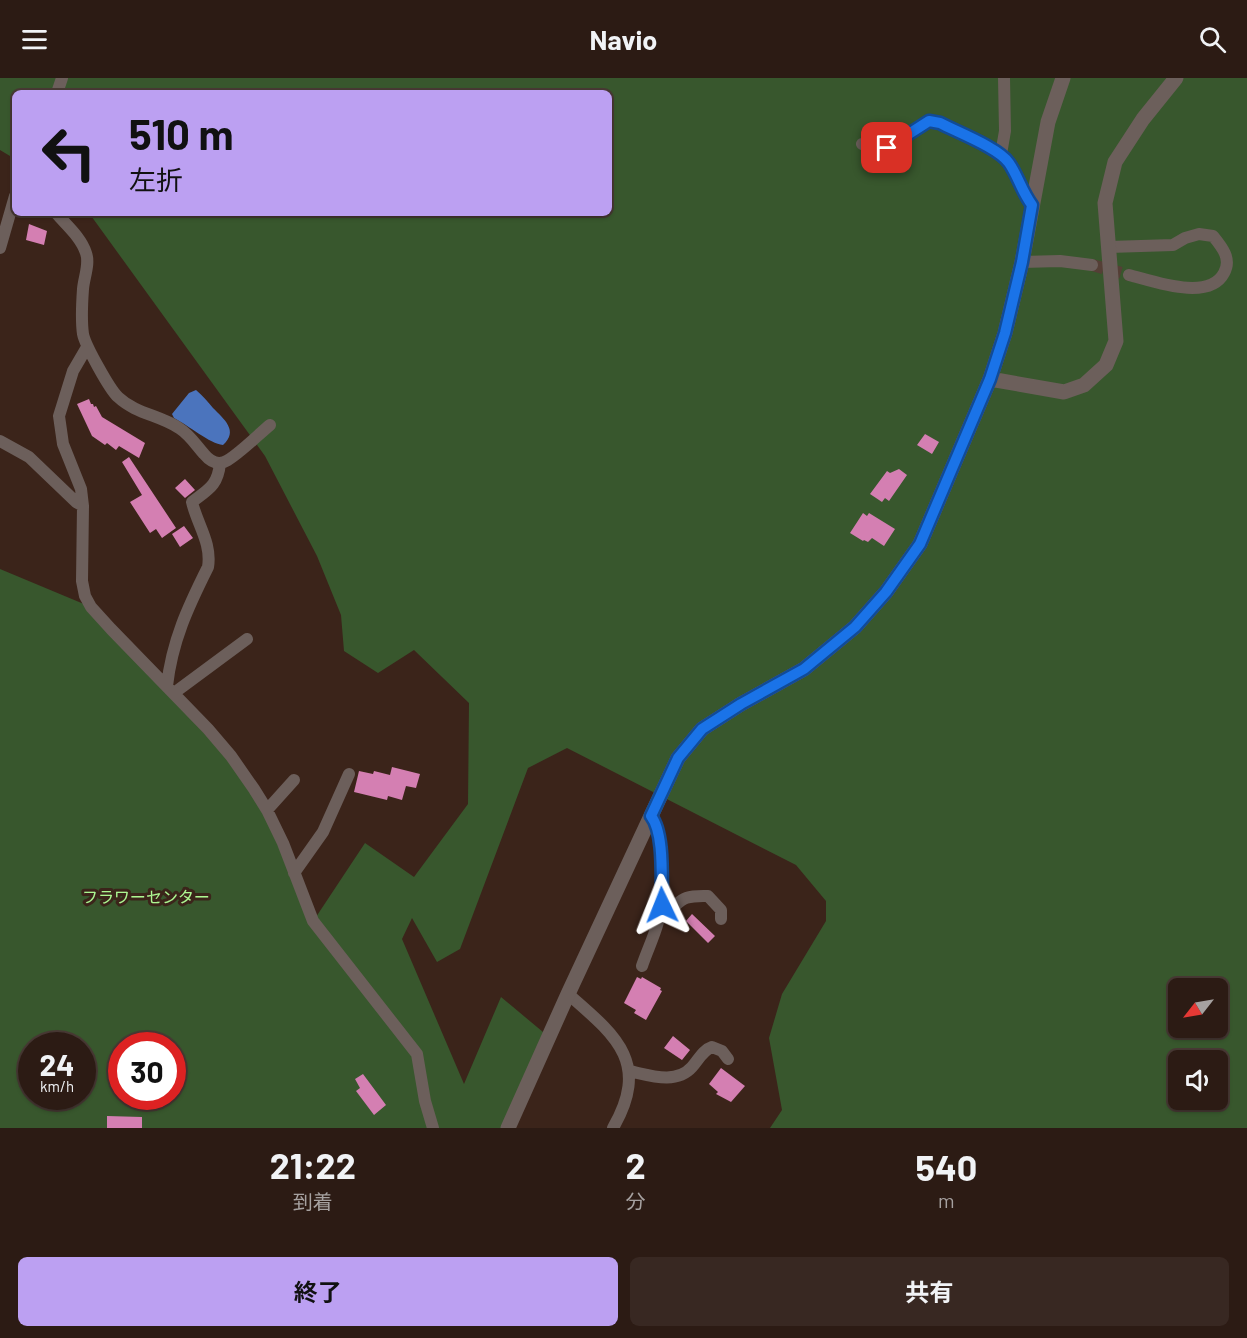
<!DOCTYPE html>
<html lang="ja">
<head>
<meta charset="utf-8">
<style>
  body { margin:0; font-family:Barlow,"Noto Sans JP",sans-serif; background:#382822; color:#f1f3f6; height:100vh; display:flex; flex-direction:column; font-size:22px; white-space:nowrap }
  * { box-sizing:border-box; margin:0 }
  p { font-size:20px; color:#a6a1a0 }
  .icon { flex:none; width:33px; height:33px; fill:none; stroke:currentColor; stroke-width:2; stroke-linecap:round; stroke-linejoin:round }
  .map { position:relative; height:1050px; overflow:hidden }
  .sheet { display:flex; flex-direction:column; background:#2c1b14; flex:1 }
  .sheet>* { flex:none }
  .hud { position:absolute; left:12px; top:12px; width:600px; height:126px; border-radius:9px; box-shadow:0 2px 4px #0004,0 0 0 2px #483934; background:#bca0f2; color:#111; overflow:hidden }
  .needle { width:39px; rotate:239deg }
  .controls { position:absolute; left:1168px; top:900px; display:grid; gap:12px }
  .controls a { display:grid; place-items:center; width:60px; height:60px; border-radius:9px; background:#2c1b14; box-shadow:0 2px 4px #0004,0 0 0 2px #483934; font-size:30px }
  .speed { position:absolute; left:18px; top:954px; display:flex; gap:12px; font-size:30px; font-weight:700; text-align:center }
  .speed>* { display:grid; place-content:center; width:78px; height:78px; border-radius:50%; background:#2c1b14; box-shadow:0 2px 4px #0004,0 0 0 2px #483934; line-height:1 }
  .speed small { font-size:15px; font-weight:400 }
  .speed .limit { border:9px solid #d22; background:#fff; color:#111 }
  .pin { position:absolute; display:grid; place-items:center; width:51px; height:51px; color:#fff; margin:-26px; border-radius:12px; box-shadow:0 3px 9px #0006 }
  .me { position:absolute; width:66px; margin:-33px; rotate:358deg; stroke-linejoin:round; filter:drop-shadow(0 0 4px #0008) }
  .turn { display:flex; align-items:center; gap:21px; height:126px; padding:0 18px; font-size:27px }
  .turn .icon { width:78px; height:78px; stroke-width:2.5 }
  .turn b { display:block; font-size:42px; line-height:51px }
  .eta { display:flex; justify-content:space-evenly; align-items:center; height:102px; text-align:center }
  .eta b { font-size:36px; font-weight:700; line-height:42px }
  .action { display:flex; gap:12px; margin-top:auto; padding:12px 18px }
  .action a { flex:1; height:69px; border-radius:9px; background:#bca0f2; color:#111; font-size:24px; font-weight:700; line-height:69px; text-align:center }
  .action a+a { background:#382822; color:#f1f3f6 }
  header { display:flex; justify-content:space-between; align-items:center; height:78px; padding:0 18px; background:#2c1b14; font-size:27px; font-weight:700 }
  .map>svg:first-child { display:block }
</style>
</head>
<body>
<header><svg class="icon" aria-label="menu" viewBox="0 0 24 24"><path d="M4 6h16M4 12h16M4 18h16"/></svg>Navio<svg class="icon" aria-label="search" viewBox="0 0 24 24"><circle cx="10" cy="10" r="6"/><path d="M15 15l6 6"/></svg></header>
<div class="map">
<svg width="1247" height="1050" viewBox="0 0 1247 1050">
  <rect width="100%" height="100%" fill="#3b241a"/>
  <!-- green -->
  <path fill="#38572d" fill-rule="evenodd" d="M 0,0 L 1247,0 L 1247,1050 L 770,1050 L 782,1032 L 769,960 L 782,916 L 826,843 L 826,823 L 796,787 L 567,670 L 528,690 L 460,871 L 437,884 L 412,840 L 402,861 L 464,1006 L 501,919 L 549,959 L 508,1050 L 0,1050 L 0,491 L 91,529 L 254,711 L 314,842 L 365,765 L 414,799 L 468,726 L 469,625 L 414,572 L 378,595 L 344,573 L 341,537 L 317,478 L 265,378 L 89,135 L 609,135 L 609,15 L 15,15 L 15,81 L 0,72 ZM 1179,910 L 1218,910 L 1218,950 L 1179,950 ZM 32,968 L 82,968 L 82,1018 L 32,1018 ZM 122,968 L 172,968 L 172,1018 L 122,1018 ZM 1179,982 L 1218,982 L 1218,1022 L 1179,1022 Z"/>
  <!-- water -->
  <path fill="#4b74bd" d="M 196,312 C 203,318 208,324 213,330 C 224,341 239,353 223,367 C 210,366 188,347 174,340 L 172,336 L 189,315 Z"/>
  <!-- building -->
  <path fill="#d47fb2" d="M 29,146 L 47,153 L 44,167 L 26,162 Z
    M 89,321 L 91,326 L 93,326 L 94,329 L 96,328 L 102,339 L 145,365 L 139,380 L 119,368 L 116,372 L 107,365 L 105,367 L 92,358 L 77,326 Z
    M 925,356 L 939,364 L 932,376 L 917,367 Z
    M 129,379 L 176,450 L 162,460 L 156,451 L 150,455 L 130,424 L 142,417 L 122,384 Z
    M 899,391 L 907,397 L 889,423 L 885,420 L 882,424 L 870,416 L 887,393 L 890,395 Z
    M 185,401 L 195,412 L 185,420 L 175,410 Z
    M 863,435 L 867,438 L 869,435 L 895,451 L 884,468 L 872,460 L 868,464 L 864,462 L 863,463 L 850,455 Z
    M 184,448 L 193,460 L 180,469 L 172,456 Z
    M 392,689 L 420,696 L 416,710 L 406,708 L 402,722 L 388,718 L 387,722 L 354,714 L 359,693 L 373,696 L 374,693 L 390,697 Z
    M 692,836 L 715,858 L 708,865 L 686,843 Z
    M 637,899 L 641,901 L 642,899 L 661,910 L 660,912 L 662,913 L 646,942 L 634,935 L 636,932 L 624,925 Z
    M 673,958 L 690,972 L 682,982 L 664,970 Z
    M 721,990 L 745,1008 L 731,1024 L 716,1016 L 718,1014 L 709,1006 Z
    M 363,996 L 386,1027 L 374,1037 L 356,1013 L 360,1010 L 355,1001 Z
    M 107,1038 L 142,1039 L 142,1050 L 107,1050 Z"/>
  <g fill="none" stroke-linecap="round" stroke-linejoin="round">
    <!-- minor-tunnel -->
    <path stroke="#553f36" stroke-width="12" stroke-dasharray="12 6" stroke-linecap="butt" d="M 1092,187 L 1129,197"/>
    <!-- minor -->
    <path stroke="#6c5f5b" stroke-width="12" d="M 57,15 L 62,0
      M 862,66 L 877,72 L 887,70 L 929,43 L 940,45 C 957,54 999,71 1009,85 C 1018,98 1022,114 1032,127
      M 1001,76 L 1005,53 L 1004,0
      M 56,135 C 66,147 81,159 86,175 C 90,186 84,199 83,211 C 82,225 81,242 83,256 C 85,267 110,312 118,319 C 136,336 160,337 179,350 C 190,357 196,367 204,376 C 209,382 216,387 224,384 C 234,381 260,355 270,347
      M 1109,169 L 1173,167 L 1185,160 L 1199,156 L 1213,158 C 1222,169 1232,181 1224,195 C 1209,224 1153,203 1129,197
      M 0,170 L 15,118
      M 1022,184 L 1060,183 L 1092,187
      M 87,269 L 73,293 L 59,338 L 63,366 L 81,411 L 83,428 L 82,503 L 85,518 L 91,529 L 111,551 L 208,651 L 231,678 L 254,711 L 267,732 L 283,765 L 313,843 L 417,976 L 425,1023 L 433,1050
      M 0,363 L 29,379 L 76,424 L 83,428
      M 167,608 C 172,563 188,529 208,489 C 212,465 197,446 192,424 C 209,411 218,407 220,385
      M 174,615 L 247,561
      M 267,732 L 294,702
      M 294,795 L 323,754 L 349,696
      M 659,839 C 684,825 675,817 708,818 L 721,832 L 721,841
      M 642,888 C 647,873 654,859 658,844 C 664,824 663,754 651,738
      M 568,916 C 615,957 651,984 613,1050
      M 629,993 C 649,997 676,1007 692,989 C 699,981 703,972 712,969 L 722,973 L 728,981"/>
    <!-- tertiary -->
    <path stroke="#6c5f5b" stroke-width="15" d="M 990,301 L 1064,314 L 1084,307 L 1106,287 L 1116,263 L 1105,125 L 1115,84 L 1143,41 L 1176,0
      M 508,1050 L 568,916 L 678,680 L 702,651 L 741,626 L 804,591 L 855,549 L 886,514 L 920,466 L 990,301 L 1005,255 L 1022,184 L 1048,44 L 1063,0"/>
  </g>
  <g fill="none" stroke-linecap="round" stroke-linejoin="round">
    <defs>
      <path id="route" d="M 662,827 C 661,803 665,756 651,738 L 678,680 L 702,651 L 741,626 L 804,591 L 855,549 L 886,514 L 920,466 L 990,301 L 1005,255 L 1022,184 L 1032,127 C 1022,114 1018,98 1009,85 C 999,70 957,54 940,45 L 929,43 L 887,70"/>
    </defs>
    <!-- route casing -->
    <use href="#route" stroke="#114b97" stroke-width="15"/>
    <!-- route -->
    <use href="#route" stroke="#1a73e8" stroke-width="10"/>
  </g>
  <g text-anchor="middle" stroke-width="6" stroke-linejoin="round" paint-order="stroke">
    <!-- park labels -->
    <g font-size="16" fill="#adf792" stroke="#3b241a">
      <text x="146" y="825">フラワーセンター</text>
    </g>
  </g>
</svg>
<div class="controls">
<a><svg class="needle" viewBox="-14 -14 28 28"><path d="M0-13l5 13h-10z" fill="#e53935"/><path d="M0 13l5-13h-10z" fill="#a6a1a0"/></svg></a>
<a><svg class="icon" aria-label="sound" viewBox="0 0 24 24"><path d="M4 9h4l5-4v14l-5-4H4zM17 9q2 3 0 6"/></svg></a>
</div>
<div class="speed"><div>24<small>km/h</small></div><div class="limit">30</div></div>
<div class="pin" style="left:887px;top:70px;background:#d93025"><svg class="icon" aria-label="arrive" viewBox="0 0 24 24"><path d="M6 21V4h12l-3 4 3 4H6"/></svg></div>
<svg class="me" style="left:662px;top:827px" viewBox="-20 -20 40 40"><path d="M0-17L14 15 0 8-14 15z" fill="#1a73e8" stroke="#fff" stroke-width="4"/></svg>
<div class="hud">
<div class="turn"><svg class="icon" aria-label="left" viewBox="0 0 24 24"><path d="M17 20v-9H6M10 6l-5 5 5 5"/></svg><div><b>510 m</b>左折</div></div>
</div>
</div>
<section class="sheet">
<div class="eta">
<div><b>21:22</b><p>到着</p></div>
<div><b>2</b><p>分</p></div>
<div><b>540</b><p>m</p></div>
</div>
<div class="action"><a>終了</a><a>共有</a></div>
</section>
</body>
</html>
